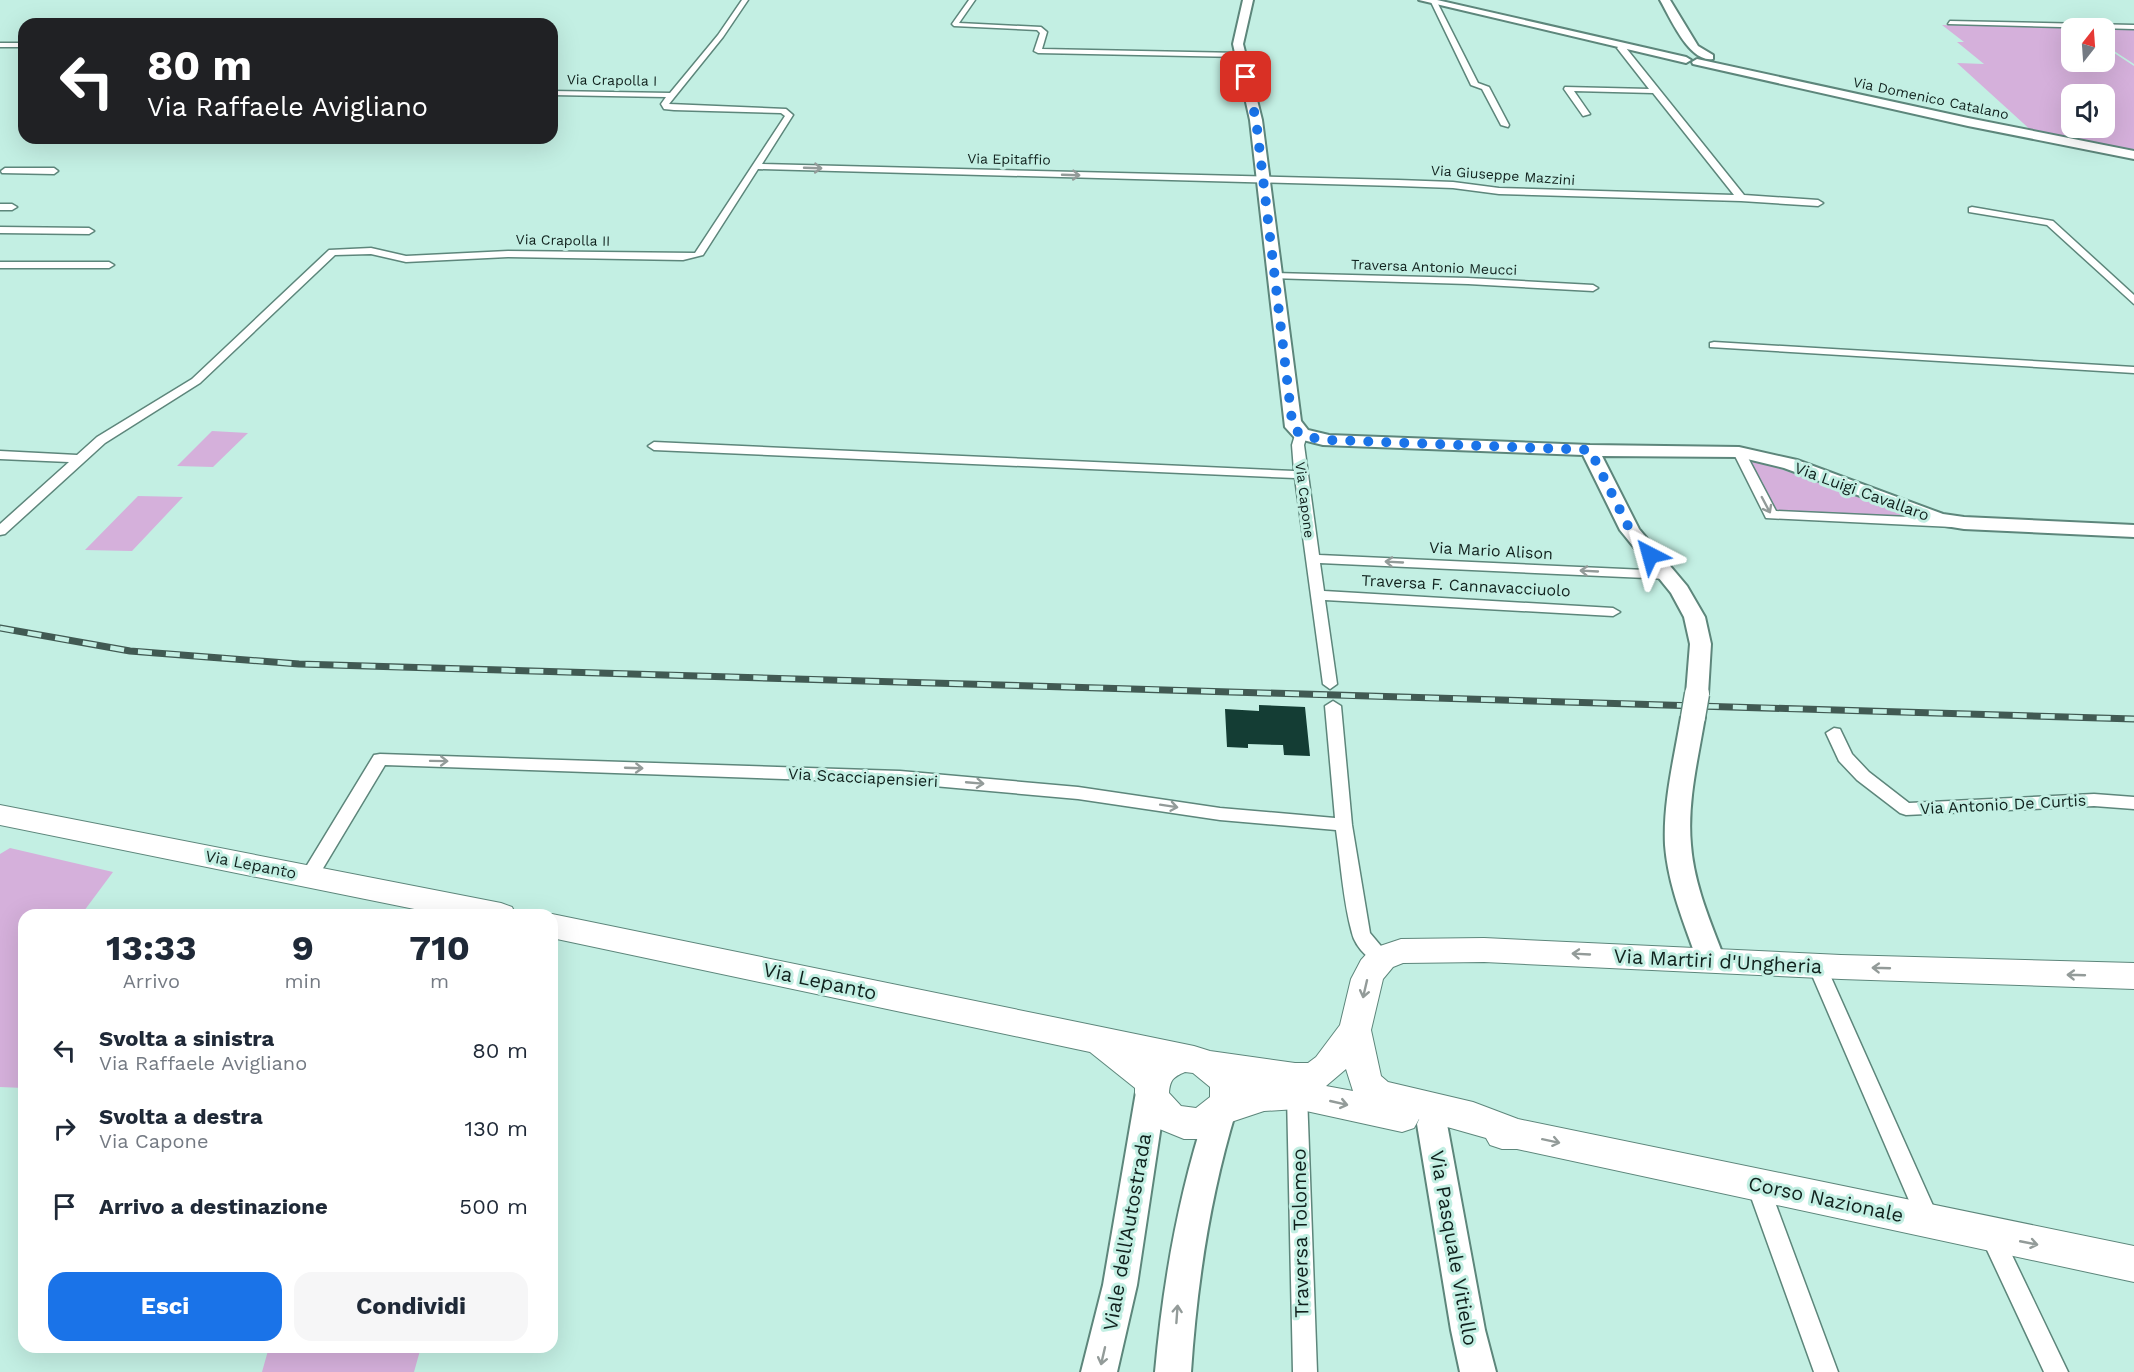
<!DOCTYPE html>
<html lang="it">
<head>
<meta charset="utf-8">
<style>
  body { margin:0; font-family:"Work Sans",sans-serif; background:#f6f6f7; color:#1f2937; height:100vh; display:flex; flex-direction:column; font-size:22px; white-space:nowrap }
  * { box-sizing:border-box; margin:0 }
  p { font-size:20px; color:#747a83 }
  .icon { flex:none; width:33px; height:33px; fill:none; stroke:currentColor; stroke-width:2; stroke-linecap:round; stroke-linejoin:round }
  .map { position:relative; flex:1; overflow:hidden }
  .side { position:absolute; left:18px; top:909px; width:540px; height:444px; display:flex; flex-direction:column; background:#fff; border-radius:18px; box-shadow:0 6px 24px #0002 }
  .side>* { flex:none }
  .guide { position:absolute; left:18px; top:18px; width:540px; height:126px; border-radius:18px; box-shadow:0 6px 24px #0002; background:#202124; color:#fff; overflow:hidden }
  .needle { width:39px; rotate:17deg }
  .buttons { position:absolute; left:2061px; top:18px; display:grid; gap:12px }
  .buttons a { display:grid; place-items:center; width:54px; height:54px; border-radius:12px; background:#fff; box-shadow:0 6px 24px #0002; font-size:30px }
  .pin { position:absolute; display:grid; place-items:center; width:51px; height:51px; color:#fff; margin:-26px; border-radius:12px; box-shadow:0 3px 9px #0006 }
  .me { position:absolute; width:66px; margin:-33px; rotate:321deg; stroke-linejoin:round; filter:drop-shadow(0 0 4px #0008) }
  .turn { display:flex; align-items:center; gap:21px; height:126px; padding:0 30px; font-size:27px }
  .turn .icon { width:78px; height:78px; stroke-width:2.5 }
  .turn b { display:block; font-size:42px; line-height:51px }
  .eta { display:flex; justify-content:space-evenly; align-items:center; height:102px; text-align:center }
  .eta b { font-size:36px; font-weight:700; line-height:42px }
  .action { display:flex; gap:12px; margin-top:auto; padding:12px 30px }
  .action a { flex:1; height:69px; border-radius:18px; background:#1a73e8; color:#fff; font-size:24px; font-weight:700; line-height:69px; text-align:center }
  .action a+a { background:#f6f6f7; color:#1f2937 }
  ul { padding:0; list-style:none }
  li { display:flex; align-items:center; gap:18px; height:78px; padding:0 30px }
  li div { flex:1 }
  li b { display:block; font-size:22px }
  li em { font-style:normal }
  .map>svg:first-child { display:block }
</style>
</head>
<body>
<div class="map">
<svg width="2134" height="1372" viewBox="0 0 2134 1372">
  <rect width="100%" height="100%" fill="#c3efe3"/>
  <!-- green -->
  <path fill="#d5b0db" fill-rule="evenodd" d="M 1942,25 L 2134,29 L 2134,64 L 2105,45 L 2104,28 L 2072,28 L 2072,62 L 2104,62 L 2105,47 L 2134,66 L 2134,152 L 2034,133 L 1957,63 L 1984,64 L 1957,42 L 1964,42 ZM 2072,94 L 2104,94 L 2104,128 L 2072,128 Z
    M 212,431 L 248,433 L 213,467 L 177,466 Z
    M 1748,459 L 1770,465 L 1912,517 L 1774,511 Z
    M 138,496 L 183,497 L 132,551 L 85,550 Z
    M 10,848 L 113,872 L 81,915 L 24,915 L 24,1088 L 0,1087 L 0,854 Z
    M 269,1347 L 421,1347 L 414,1372 L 262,1372 Z"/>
  <!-- building -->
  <path fill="#143d34" d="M 1259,705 L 1305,707 L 1310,756 L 1284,755 L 1283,745 L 1248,744 L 1248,748 L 1227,747 L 1225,709 L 1259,711 Z"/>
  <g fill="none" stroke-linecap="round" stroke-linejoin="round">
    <defs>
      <path id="street" d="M 742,0 L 748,0 L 723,37 L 669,104 L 786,109 L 793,115 L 762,164 L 1398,180 L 1453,182 L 1499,188 L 1734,195 L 1653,93 L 1574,91 L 1590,114 L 1583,116 L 1564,89 L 1565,87 L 1649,89 L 1617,48 L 1622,43 L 1744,195 L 1818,200 L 1823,203 L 1818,206 L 1741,201 L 1499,194 L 1453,188 L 1398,186 L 758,169 L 703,255 L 683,260 L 508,257 L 406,262 L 371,254 L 335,255 L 200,383 L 105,443 L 5,534 L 0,535 L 0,524 L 69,462 L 0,459 L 0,451 L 77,455 L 97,437 L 192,379 L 329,250 L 371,248 L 406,256 L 508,251 L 695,253 L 785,116 L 781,113 L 674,110 L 664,109 L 661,104 L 666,97 L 552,95 L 552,91 L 670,93 L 718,35 Z
        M 969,0 L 975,0 L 959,23 L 1041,27 L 1047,32 L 1042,49 L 1240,53 L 1244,55 L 1240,57 L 1038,53 L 1034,51 L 1040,33 L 1037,30 L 954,26 L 952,24 Z
        M 1434,0 L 1437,2 L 1478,83 L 1489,87 L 1509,125 L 1508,127 L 1501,125 L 1482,89 L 1471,85 L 1431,2 Z
        M 1950,21 L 2134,25 L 2134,29 L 1948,24 Z
        M 0,43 L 24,43 L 24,47 L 0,47 Z
        M 5,168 L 54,168 L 58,171 L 54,174 L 2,173 L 1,171 Z
        M 0,204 L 12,204 L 17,207 L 12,210 L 0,210 Z
        M 1972,207 L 2053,221 L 2134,295 L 2134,304 L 2047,225 L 1969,212 L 1969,208 Z
        M 0,227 L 89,228 L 94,231 L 89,234 L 0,233 Z
        M 0,262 L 109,262 L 114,265 L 109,268 L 0,268 Z
        M 1274,273 L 1468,278 L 1593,285 L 1598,288 L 1593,291 L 1468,284 L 1270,278 L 1269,276 Z
        M 1714,342 L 2134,367 L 2134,373 L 1710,347 L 1710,343 Z
        M 1301,431 L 1307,435 L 1304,445 L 1319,555 L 1668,571 L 1675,575 L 1668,579 L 1320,563 L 1324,591 L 1613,608 L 1620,612 L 1613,616 L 1325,600 L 1337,684 L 1330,689 L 1323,684 L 1295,478 L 654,450 L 648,446 L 654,442 L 1294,471 L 1292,445 L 1295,435 Z
        M 1739,448 L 1745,452 L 1776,511 L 1953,519 L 1959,523 L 1953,527 L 1766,518 L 1733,452 Z
        M 1333,701 L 1341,706 L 1352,825 L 1370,933 L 1391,958 L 1388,963 C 1374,968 1355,947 1352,933 C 1343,901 1341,864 1336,830 L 1220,820 L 1078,799 L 900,783 L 385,765 L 316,880 L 310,881 L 304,880 L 301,875 L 374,755 L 380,754 L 900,771 L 1078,787 L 1220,808 L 1335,818 L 1325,706 Z
        M 1834,728 L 1840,729 L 1852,754 L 1869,772 L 1909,803 L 2094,794 L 2134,797 L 2134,809 L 2094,806 L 1906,815 L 1900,813 L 1857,780 L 1839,761 L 1826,733 Z
        M 1817,959 L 1824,961 L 1826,966 L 1939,1219 L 1936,1226 L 1928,1229 L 1920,1226 L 1917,1219 L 1808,966 L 1810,961 Z
        M 1297,1085 L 1304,1088 L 1307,1094 L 1317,1372 L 1293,1372 L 1287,1094 L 1290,1088 Z
        M 1758,1176 L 1765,1179 L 1769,1186 L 1838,1372 L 1814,1372 L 1747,1186 L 1751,1179 Z
        M 1991,1225 L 1999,1228 L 2068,1372 L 2044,1372 L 1980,1235 L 1983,1228 Z"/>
      <path id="secondary" d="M 1243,0 L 1253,0 L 1243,44 L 1262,120 L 1301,421 L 1308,430 L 1329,435 L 1590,445 L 1739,447 L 1797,460 L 1943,514 L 1964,517 L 2134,525 L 2134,537 L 1964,529 L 1939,525 L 1784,468 L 1739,457 L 1602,456 L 1639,529 L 1687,586 L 1705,617 L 1711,644 L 1708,694 L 1705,699 L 1697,701 L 1689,699 L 1686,694 L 1690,644 L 1684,617 L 1671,593 L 1620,530 L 1583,455 L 1323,445 L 1295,438 L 1285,427 L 1250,120 L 1233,44 Z
        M 1419,0 L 1437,0 L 1686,57 L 1691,60 L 1686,63 Z
        M 1660,0 L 1670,0 L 1698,46 L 1713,55 L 1713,59 C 1689,63 1670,17 1660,0 Z
        M 1697,59 L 1968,118 L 2134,151 L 2134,159 L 1968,126 L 1693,64 L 1692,62 Z
        M 1693,709 L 1701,712 L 1705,717 C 1698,759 1687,802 1691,845 C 1694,885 1711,923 1725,960 L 1721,968 L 1711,971 L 1701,968 L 1697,960 C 1684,923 1668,885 1665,845 C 1663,802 1674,759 1681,717 L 1685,712 Z
        M 1151,1079 L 1162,1083 L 1166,1092 L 1137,1285 L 1117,1372 L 1081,1372 L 1103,1285 L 1136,1092 L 1140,1083 Z
        M 1221,1098 L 1232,1102 L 1236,1111 C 1210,1196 1197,1283 1191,1372 L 1155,1372 C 1163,1283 1178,1196 1206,1111 L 1210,1102 Z
        M 1432,1111 L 1443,1115 L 1447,1124 L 1485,1330 L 1496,1372 L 1460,1372 L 1451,1330 L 1417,1124 L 1421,1115 Z"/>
      <path id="primary" d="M 0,805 L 501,903 L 512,907 L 516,915 L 444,915 L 0,825 Z
        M 552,914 L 1194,1046 L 1210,1051 L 1295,1063 L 1308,1063 L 1316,1057 L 1340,1025 L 1351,979 L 1361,960 L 1371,949 L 1401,939 L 1484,938 L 1841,955 L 2134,963 L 2134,989 L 1841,979 L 1484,962 L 1403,963 L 1393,967 L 1383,979 L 1371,1030 L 1381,1076 L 1388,1082 L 1473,1102 L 1518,1119 L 2134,1246 L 2134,1282 L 1517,1149 L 1502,1149 L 1490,1145 L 1486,1138 L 1419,1119 L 1414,1128 L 1402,1132 L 1297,1109 L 1264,1111 L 1231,1122 L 1200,1139 L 1184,1139 L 1157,1128 L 1146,1116 L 1135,1093 L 1135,1088 L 1090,1052 L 552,938 L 552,915 L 550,915 ZM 1346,1069 L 1353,1091 L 1326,1086 ZM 1185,1072 L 1193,1073 L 1210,1087 L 1210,1097 L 1196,1108 L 1181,1106 L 1169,1093 C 1170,1080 1173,1077 1185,1072 Z"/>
    </defs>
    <!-- street casing -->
    <use href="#street" stroke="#5d867b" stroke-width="3"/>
    <!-- secondary casing -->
    <use href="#secondary" stroke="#5d867b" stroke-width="4"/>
    <!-- primary casing -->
    <use href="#primary" stroke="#5d867b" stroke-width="2"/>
    <!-- street -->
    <use href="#street" fill="#fff" fill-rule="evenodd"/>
    <!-- secondary -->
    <use href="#secondary" fill="#fff" fill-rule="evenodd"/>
    <!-- primary -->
    <use href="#primary" fill="#fff" fill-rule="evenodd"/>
    <defs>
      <path id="rail" d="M 0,628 L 130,651 L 299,664 L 2134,719"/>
    </defs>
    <!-- rail casing -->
    <use href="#rail" stroke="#415a53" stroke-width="7"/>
    <!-- rail -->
    <use href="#rail" stroke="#c3efe3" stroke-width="4.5" stroke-dasharray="14" stroke-linecap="butt"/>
    <defs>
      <path id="secondary-bridge" d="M 1693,717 L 1697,694"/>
    </defs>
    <!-- secondary-bridge casing -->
    <use href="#secondary-bridge" stroke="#5d867b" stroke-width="27" stroke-linecap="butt"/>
    <!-- secondary-bridge -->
    <use href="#secondary-bridge" stroke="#fff" stroke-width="24"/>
  </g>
  <!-- one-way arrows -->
  <defs><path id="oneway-shaft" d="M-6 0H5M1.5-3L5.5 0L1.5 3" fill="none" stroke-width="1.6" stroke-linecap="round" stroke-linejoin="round" transform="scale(1.5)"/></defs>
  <g stroke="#939b99">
    <use href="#oneway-shaft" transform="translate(813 168) rotate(2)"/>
    <use href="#oneway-shaft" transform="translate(1071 175) rotate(2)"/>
    <use href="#oneway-shaft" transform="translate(1766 505) rotate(62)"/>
    <use href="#oneway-shaft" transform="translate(1394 562) rotate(-177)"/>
    <use href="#oneway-shaft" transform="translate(1589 571) rotate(-177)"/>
    <use href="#oneway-shaft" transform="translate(439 761) rotate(1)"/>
    <use href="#oneway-shaft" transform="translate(634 768) rotate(2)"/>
    <use href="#oneway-shaft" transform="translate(975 783) rotate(5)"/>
    <use href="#oneway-shaft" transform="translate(1169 806) rotate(9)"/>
    <use href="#oneway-shaft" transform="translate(1581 954) rotate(-177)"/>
    <use href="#oneway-shaft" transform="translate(1881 968) rotate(-178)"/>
    <use href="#oneway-shaft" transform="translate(2076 975) rotate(-178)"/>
    <use href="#oneway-shaft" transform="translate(1365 989) rotate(103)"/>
    <use href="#oneway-shaft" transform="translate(1339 1103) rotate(13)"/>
    <use href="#oneway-shaft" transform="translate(1551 1141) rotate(12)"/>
    <use href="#oneway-shaft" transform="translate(2029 1243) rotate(11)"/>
    <use href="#oneway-shaft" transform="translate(1177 1314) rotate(-86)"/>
    <use href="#oneway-shaft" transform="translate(1103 1356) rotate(103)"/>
  </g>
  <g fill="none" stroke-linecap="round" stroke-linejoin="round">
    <!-- route -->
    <path stroke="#1a73e8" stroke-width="10" stroke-dasharray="0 18" d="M 1246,77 L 1256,120 L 1292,421 L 1296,431 L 1308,437 L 1329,440 L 1590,450 L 1628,526 L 1650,555"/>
  </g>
  <g text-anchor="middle" stroke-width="6" stroke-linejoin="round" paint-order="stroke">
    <!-- far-street labels -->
    <g font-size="14" fill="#10211d" stroke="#c3efe3">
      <text transform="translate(612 80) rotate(1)" y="5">Via Crapolla I</text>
      <text transform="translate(1931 98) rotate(12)" y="5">Via Domenico Catalano</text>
      <text transform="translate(1009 159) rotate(1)" y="5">Via Epitaffio</text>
      <text transform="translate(1503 175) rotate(4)" y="5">Via Giuseppe Mazzini</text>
      <text transform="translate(563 240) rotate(1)" y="5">Via Crapolla II</text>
      <text transform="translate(1434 267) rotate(2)" y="5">Traversa Antonio Meucci</text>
      <text transform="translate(1305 500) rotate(83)" y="5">Via Capone</text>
    </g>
    <!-- street labels -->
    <g font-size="16" fill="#10211d" stroke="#c3efe3">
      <text transform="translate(1862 491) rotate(20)" y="6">Via Luigi Cavallaro</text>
      <text transform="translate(1491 550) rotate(3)" y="6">Via Mario Alison</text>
      <text transform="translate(1466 585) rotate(3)" y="6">Traversa F. Cannavacciuolo</text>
      <text transform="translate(863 777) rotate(3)" y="6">Via Scacciapensieri</text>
      <text transform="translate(2003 804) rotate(-3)" y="6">Via Antonio De Curtis</text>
      <text transform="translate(251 864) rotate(11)" y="6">Via Lepanto</text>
    </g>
    <!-- near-street labels -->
    <g font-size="20" fill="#10211d" stroke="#c3efe3">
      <text transform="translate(1718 961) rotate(3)" y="7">Via Martiri d'Ungheria</text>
      <text transform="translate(820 981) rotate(12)" y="7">Via Lepanto</text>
      <text transform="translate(1826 1199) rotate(12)" y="7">Corso Nazionale</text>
      <text transform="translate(1127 1232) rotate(-80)" y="7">Viale dell'Autostrada</text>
      <text transform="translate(1300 1233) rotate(-91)" y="7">Traversa Tolomeo</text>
      <text transform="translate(1454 1248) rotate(80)" y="7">Via Pasquale Vitiello</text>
    </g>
  </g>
</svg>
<div class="buttons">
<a><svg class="needle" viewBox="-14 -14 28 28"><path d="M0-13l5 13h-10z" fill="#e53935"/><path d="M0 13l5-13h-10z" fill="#747a83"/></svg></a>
<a><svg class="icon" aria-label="sound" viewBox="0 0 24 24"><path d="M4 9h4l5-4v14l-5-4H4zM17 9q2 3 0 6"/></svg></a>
</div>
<div class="pin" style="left:1246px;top:77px;background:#d93025"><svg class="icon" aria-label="arrive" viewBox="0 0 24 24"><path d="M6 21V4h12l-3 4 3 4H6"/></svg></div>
<svg class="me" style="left:1650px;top:555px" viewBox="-20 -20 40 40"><path d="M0-17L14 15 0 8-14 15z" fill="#1a73e8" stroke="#fff" stroke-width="4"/></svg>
<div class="guide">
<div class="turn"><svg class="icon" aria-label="left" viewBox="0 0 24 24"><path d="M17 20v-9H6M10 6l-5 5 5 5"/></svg><div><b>80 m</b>Via Raffaele Avigliano</div></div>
</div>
<section class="side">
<div class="eta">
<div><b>13:33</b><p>Arrivo</p></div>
<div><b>9</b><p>min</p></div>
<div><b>710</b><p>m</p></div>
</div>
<ul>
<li><svg class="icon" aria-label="left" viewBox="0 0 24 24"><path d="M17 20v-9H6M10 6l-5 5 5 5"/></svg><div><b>Svolta a sinistra</b><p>Via Raffaele Avigliano</p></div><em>80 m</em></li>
<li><svg class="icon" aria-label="right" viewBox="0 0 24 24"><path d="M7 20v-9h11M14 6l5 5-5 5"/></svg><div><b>Svolta a destra</b><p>Via Capone</p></div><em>130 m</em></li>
<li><svg class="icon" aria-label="arrive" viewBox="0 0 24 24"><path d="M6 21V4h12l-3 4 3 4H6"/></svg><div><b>Arrivo a destinazione</b></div><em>500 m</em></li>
</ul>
<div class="action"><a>Esci</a><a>Condividi</a></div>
</section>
</div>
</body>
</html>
